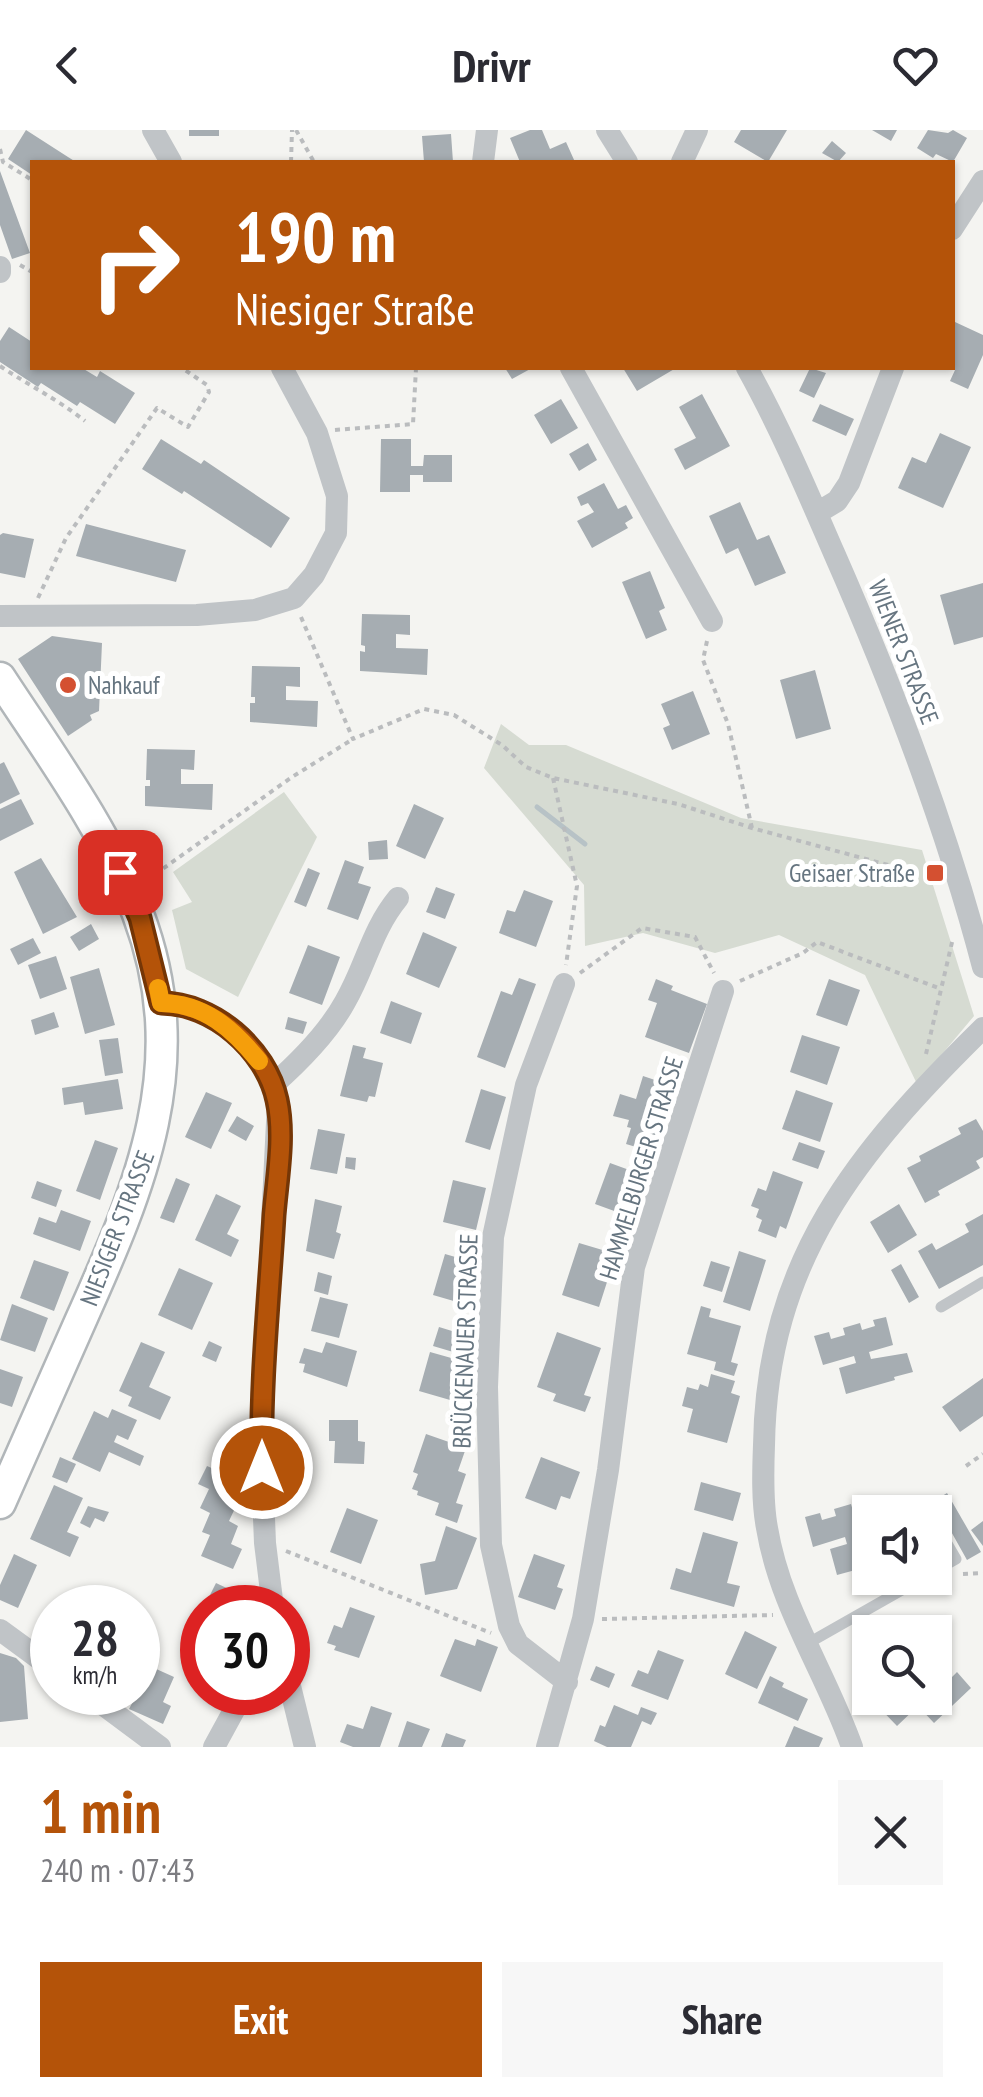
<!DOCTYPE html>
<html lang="en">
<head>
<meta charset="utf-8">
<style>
  body { margin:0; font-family:"PT Sans Narrow",sans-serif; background:#f7f7f7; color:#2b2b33; height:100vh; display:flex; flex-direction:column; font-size:38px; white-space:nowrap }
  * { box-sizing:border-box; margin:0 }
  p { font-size:32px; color:#7c7c81 }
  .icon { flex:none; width:55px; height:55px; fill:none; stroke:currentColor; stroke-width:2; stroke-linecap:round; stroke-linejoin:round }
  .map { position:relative; height:1617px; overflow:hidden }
  .panel { display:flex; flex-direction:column; background:#fff; flex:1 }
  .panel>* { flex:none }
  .guide { position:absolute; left:30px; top:30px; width:925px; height:210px; border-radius:0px; box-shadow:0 2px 8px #0004; background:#b45309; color:#fff; overflow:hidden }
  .buttons { position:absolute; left:852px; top:1365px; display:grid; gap:20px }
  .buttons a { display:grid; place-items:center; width:100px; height:100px; border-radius:0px; background:#fff; box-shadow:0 2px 8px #0004; font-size:50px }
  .speed { position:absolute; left:30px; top:1455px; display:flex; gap:20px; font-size:50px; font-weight:700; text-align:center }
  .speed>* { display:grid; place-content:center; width:130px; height:130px; border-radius:50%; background:#fff; box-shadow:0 2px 8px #0004; line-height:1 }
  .speed small { font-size:25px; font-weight:400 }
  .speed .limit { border:15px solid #d22; background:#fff; color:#111 }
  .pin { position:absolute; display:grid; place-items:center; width:85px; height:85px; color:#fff; margin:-42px; border-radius:20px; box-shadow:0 5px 15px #0006 }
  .me { position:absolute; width:110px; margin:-55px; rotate:0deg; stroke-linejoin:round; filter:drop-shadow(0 0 8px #0008) }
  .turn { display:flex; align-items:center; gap:35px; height:210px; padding:0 40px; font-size:45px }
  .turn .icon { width:130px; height:130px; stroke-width:2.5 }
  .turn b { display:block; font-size:70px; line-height:85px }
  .round { display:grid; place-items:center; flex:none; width:105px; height:105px; border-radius:0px; background:#f7f7f7 }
  .summary { display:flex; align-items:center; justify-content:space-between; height:170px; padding:0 40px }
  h1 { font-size:60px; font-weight:700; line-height:75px; color:#b45309 }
  .cta { display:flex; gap:20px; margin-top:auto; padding:20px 40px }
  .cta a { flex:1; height:115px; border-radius:0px; background:#b45309; color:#fff; font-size:40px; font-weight:700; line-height:115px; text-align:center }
  .cta a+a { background:#f7f7f7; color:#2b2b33 }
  header { display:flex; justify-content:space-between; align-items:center; height:130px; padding:0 40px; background:#fff; font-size:45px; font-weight:700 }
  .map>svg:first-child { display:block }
</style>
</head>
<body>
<header><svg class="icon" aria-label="back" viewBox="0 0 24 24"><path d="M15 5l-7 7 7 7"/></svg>Drivr<svg class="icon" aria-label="heart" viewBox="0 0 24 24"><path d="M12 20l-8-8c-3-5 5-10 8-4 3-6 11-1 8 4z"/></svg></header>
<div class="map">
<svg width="983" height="1617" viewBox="0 0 983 1617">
  <rect width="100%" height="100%" fill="#f4f4f1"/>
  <!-- green -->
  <path fill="#d6dbd2" d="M 501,594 L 529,615 L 566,615 L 741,688 L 922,720 L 974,886 L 917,954 L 865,845 L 779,805 L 715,823 L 643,803 L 585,816 L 584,755 L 484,638 Z
    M 284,662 L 317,707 L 238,867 L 186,839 L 172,780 L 192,772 L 173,742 Z"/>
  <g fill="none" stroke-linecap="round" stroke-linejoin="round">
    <!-- stream -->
    <path stroke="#b7c2c6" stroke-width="5" d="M 537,677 L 585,714"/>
  </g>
  <!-- building -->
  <path fill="#a6adb2" d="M 26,0 L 68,27 L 76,32 L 32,32 L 32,45 L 8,29 Z
    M 189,0 L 219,0 L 219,6 L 189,6 Z
    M 530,0 L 542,0 L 550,19 L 566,12 L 575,32 L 520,32 L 510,8 Z
    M 741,0 L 787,0 L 768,32 L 734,12 Z
    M 872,0 L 897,0 L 891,11 Z
    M 928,0 L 948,3 L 953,0 L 967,8 L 953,32 L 936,24 L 933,28 L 917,18 Z
    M 451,4 L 453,32 L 424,32 L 422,6 Z
    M 832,11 L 846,23 L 838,32 L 822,23 Z
    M 0,41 L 30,123 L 12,129 L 0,95 Z
    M 955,192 L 983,205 L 983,225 L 968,259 L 950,251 L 955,240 L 952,199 Z
    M 9,197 L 32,212 L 32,238 L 82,238 L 97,247 L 100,241 L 135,263 L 115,294 L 80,272 L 77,276 L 41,253 L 38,257 L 0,232 L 0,211 Z
    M 505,238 L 532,238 L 512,249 Z
    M 623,238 L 676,238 L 637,261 Z
    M 810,238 L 826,243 L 814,268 L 799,261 Z
    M 702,264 L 730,316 L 685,340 L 674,319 L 696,308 L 679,277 Z
    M 561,269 L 578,298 L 551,314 L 534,285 Z
    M 820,274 L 854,289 L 846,306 L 812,291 Z
    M 940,303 L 971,317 L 943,378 L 898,358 L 912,327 L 926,333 Z
    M 161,309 L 201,334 L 204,330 L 290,388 L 271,418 L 184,361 L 182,364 L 142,339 Z
    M 381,309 L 411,309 L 411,336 L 423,336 L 424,325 L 452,325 L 452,352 L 423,352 L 423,345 L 410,345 L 410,362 L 380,362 Z
    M 588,313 L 597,330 L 579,341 L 569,324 Z
    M 604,353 L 618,379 L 626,375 L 633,388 L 625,393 L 628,398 L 592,418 L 577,391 L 594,382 L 588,373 L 581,376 L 577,367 Z
    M 740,372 L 757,410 L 769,405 L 786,443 L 755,456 L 738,418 L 726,424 L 709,386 Z
    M 86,394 L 186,420 L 176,452 L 76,426 Z
    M 3,403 L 34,409 L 25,448 L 0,443 L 0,405 Z
    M 650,441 L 665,478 L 659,481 L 667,500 L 646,509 L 622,452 Z
    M 983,453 L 983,507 L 954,515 L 940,465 Z
    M 362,484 L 410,485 L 410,505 L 396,504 L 396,518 L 428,519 L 427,545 L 360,541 L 360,521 L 365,522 L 365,516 L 361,515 Z
    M 52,506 L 102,513 L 99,581 L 90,585 L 92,590 L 68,606 L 18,529 Z
    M 252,536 L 300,537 L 300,557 L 286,556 L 286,570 L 318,571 L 317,597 L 250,592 L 250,573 L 255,573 L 255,567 L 251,567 Z
    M 815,540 L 831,599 L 796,609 L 780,550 Z
    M 693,561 L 710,604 L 672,620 L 663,598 L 670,595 L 661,574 Z
    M 147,619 L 195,620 L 194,640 L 181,639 L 181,654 L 213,654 L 212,680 L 145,676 L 145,656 L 150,656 L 150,650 L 146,650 Z
    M 4,632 L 20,664 L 0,674 L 0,634 Z
    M 21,669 L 34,694 L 0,711 L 0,679 Z
    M 414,674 L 444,688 L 425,729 L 396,716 Z
    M 387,710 L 388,729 L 369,730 L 368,712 Z
    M 41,728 L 77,787 L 43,804 L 14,742 Z
    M 345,730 L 364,737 L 358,753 L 371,757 L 358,790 L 327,779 Z
    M 308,738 L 320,743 L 306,777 L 294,772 Z
    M 436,757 L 455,764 L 445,789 L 426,782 Z
    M 524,760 L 553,771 L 536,817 L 499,803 L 507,780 L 515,782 Z
    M 91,794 L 99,809 L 79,821 L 70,807 Z
    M 423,802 L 457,817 L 439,858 L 406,844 Z
    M 33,808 L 41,823 L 18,835 L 10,819 Z
    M 308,815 L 340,827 L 322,875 L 289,863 Z
    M 56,826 L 67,859 L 40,869 L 28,835 Z
    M 99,838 L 115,895 L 85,904 L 70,847 Z
    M 519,848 L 536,854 L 505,938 L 477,927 L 501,861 L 512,865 Z
    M 656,849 L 673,856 L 671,860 L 707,874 L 689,923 L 645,907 L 657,873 L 648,870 Z
    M 829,849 L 860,860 L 847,896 L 816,885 Z
    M 391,871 L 422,883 L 411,914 L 380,903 Z
    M 54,882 L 59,897 L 35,905 L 31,890 Z
    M 288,887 L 307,892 L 303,904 L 285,899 Z
    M 802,905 L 840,917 L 827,955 L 790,942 Z
    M 118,908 L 123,943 L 105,946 L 99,910 Z
    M 353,915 L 366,918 L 363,928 L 383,933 L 375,967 L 369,966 L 367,972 L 340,966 Z
    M 643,946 L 676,957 L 661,1007 L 651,1004 L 646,1020 L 626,1014 L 631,998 L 627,997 L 629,990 L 613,986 L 620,964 L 636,969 Z
    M 118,949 L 123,979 L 85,985 L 83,972 L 64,975 L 62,958 Z
    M 481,959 L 506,967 L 490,1020 L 465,1012 Z
    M 796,960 L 833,973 L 820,1012 L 782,999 Z
    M 206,962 L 232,973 L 211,1019 L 185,1007 Z
    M 237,986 L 254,996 L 246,1011 L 228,1001 Z
    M 976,989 L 983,1001 L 983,1027 L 976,1031 L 980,1038 L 938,1061 L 940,1065 L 925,1073 L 907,1038 L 921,1031 L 919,1026 L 961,1004 L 958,998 Z
    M 318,999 L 345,1004 L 337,1044 L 310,1039 Z
    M 95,1010 L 118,1018 L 100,1070 L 76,1061 Z
    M 799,1012 L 825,1021 L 818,1039 L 792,1030 Z
    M 346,1027 L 356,1028 L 355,1040 L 345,1038 Z
    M 610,1033 L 643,1045 L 628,1086 L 595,1074 Z
    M 773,1041 L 803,1052 L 786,1099 L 780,1096 L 776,1108 L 758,1101 L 762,1090 L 756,1087 L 759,1079 L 751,1076 L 758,1058 L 766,1061 Z
    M 176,1048 L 190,1054 L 174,1093 L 160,1088 Z
    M 453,1050 L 486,1058 L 476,1100 L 443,1092 Z
    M 37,1051 L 62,1060 L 56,1077 L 31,1068 Z
    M 216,1064 L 241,1076 L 227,1104 L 239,1110 L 231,1127 L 195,1110 Z
    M 315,1069 L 342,1076 L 336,1102 L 341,1104 L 334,1129 L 306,1121 Z
    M 899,1074 L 917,1105 L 888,1123 L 870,1092 Z
    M 61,1080 L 91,1091 L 80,1121 L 33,1104 L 39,1087 L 56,1093 Z
    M 983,1084 L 983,1135 L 939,1159 L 918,1121 L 932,1113 L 936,1120 L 969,1102 L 965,1094 Z
    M 579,1113 L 616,1124 L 599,1177 L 562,1165 Z
    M 739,1121 L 766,1130 L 750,1181 L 723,1172 Z
    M 445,1124 L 476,1133 L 464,1174 L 433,1165 Z
    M 34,1130 L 69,1142 L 54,1181 L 20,1168 Z
    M 711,1131 L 730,1137 L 722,1162 L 703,1156 Z
    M 901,1134 L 919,1167 L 909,1173 L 891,1140 Z
    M 179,1138 L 213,1153 L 192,1200 L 158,1185 Z
    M 318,1142 L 332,1146 L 328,1165 L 314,1161 Z
    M 320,1167 L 348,1174 L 339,1208 L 311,1201 Z
    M 12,1174 L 48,1188 L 35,1222 L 0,1210 Z
    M 701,1176 L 711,1179 L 709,1187 L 741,1196 L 731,1232 L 738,1234 L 734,1246 L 714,1240 L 716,1232 L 687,1224 Z
    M 886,1187 L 893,1215 L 869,1222 L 871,1229 L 907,1223 L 913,1242 L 894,1247 L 895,1250 L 846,1264 L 839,1238 L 856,1233 L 854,1226 L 823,1235 L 814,1206 L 829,1202 L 831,1209 L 845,1205 L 843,1198 L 860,1193 L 862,1200 L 875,1196 L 873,1190 Z
    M 439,1197 L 465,1205 L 460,1224 L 433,1216 Z
    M 557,1202 L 601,1218 L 584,1265 L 591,1267 L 585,1282 L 553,1271 L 556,1264 L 537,1257 Z
    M 209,1211 L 222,1217 L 216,1232 L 202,1226 Z
    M 141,1212 L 165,1222 L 149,1257 L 171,1267 L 160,1290 L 128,1276 L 132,1267 L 119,1261 Z
    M 326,1212 L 357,1221 L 347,1257 L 303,1242 L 305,1234 L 299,1233 L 304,1218 L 322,1223 Z
    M 430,1222 L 469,1233 L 457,1272 L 419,1261 Z
    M 0,1239 L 23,1247 L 12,1277 L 0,1273 Z
    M 711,1244 L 735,1251 L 731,1263 L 740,1266 L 727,1313 L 687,1302 L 693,1279 L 682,1276 L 687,1257 L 698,1260 L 700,1254 L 708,1257 Z
    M 983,1248 L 983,1286 L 960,1302 L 942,1277 Z
    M 112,1279 L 137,1290 L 128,1310 L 117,1305 L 114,1312 L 144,1326 L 140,1336 L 109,1322 L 100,1342 L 72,1329 L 94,1281 L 108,1288 Z
    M 329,1290 L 358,1290 L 358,1311 L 365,1312 L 364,1334 L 334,1333 L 335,1311 L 329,1311 Z
    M 426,1304 L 466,1318 L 458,1341 L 466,1344 L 456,1373 L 463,1375 L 457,1393 L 435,1385 L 439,1373 L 417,1365 L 418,1361 L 412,1359 L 418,1344 L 413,1342 Z
    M 60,1327 L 76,1334 L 67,1353 L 52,1347 Z
    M 541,1327 L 580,1342 L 570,1369 L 561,1366 L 556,1380 L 525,1368 Z
    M 207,1336 L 232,1347 L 234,1358 L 230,1368 L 238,1372 L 229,1391 L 238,1396 L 231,1414 L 242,1419 L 233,1439 L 201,1426 L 210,1405 L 202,1402 L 210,1383 L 200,1378 L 209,1359 L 198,1354 Z
    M 701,1352 L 741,1363 L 733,1391 L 694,1380 Z
    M 54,1355 L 83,1368 L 67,1402 L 79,1407 L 70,1427 L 30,1409 Z
    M 947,1363 L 981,1422 L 967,1430 L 934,1371 Z
    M 876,1368 L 880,1382 L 870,1382 L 870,1400 L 860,1403 L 862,1410 L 870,1408 L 870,1436 L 837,1445 L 830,1419 L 847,1414 L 845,1407 L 813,1417 L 805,1387 L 820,1383 L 822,1390 L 836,1386 L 834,1379 L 851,1374 L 853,1381 L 865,1377 L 864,1371 Z
    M 88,1376 L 109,1382 L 104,1392 L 95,1388 L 90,1398 L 80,1393 Z
    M 347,1378 L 378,1390 L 361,1434 L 330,1422 Z
    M 983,1391 L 983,1416 L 971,1400 Z
    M 446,1396 L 477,1408 L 457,1459 L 425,1465 L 420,1434 L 435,1431 Z
    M 703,1402 L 738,1412 L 727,1453 L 740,1456 L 734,1477 L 670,1459 L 676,1438 L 691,1443 Z
    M 14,1424 L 37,1435 L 18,1478 L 0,1470 L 0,1455 Z
    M 534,1424 L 565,1435 L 557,1457 L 563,1459 L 555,1480 L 518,1467 Z
    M 216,1453 L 235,1462 L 231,1471 L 244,1478 L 207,1478 L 210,1472 L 207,1471 Z
    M 350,1477 L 375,1486 L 359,1528 L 334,1520 L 336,1516 L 327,1513 L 334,1495 L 342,1498 Z
    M 52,1494 L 52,1519 L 43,1515 Z
    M 745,1501 L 777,1517 L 757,1559 L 725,1544 Z
    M 455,1509 L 475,1516 L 477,1509 L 498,1517 L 481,1562 L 440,1546 Z
    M 658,1520 L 684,1530 L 668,1570 L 631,1556 L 638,1540 L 648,1544 Z
    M 0,1523 L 16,1528 L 24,1536 L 28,1589 L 0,1592 Z
    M 935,1532 L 951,1548 L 957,1542 L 971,1558 L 934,1593 L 918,1576 L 897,1596 L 870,1568 L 935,1568 Z
    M 143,1533 L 174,1547 L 163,1572 L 171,1576 L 163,1594 L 129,1579 L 138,1562 L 138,1546 Z
    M 596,1536 L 615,1544 L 609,1558 L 590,1550 Z
    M 770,1546 L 784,1553 L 782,1557 L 808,1569 L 798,1591 L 758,1573 Z
    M 614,1575 L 638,1585 L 641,1577 L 657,1583 L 651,1595 L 642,1591 L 631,1617 L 607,1617 L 594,1611 L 600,1595 L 605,1597 Z
    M 371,1576 L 392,1583 L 380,1617 L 353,1617 L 340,1612 L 347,1594 L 363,1599 Z
    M 407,1591 L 430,1599 L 422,1617 L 398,1617 Z
    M 794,1596 L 823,1608 L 819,1617 L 785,1617 Z
    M 446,1603 L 466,1610 L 463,1617 L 441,1617 Z"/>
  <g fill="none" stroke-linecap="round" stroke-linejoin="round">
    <defs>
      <path id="secondary" d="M 0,548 C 49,623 106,700 138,784 C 194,933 141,1056 80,1192 C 54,1252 27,1312 0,1373"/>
    </defs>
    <!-- secondary casing -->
    <use href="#secondary" stroke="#b1b6b9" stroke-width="35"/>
    <!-- path -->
    <path stroke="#babcbe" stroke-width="4" stroke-dasharray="5 5" stroke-linecap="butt" d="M 296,0 L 314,32
      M 0,19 L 3,32 L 32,50
      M 291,32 L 292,0
      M 20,135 L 32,142
      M 0,236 C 30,256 57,269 85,291
      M 335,300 L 413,294 L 416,238
      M 38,468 L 66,408 L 157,278 L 188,297 L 209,262 L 207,255 L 182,238
      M 301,487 L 353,609 L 424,579 L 454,585 L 502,615 L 526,637 L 553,648 L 678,674 L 752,698 L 899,738
      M 707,511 L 703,530 L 728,594 L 752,698
      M 553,648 L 577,756 L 566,835
      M 147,750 L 292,647 L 353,609
      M 580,843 L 642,798 L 695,807 L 714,843
      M 740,851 L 803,823 L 817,812 L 941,859
      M 926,924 L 953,808
      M 966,1336 L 983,1324
      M 286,1421 L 491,1503
      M 963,1444 L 983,1443
      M 602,1489 L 773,1485"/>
    <!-- service -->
    <path stroke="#c0c4c7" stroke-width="11" d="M 941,1177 L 983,1152
      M 935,1393 L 956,1429 L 935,1441
      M 805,1515 L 923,1448"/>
    <!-- minor -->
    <path stroke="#c0c4c7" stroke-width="22" d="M 153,0 L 171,32
      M 607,0 L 627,32
      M 483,32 L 487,0
      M 682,32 L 697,0
      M 952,99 L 983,51
      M 0,137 L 0,142
      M 571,238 L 712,491
      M 747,238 C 780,297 807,361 834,423 C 893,557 946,696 983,837
      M 817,383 L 837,371 L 849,353 L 893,238
      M 0,486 L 197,485 L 255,480 L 294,468 L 314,445 L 336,403 L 337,366 L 317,303 L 282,238
      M 564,854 L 526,955 L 493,1107 L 487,1257 L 491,1415 L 509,1496 L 518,1514 L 567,1552
      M 161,873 C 217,873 264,921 278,972 L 261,1313 L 265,1413 L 273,1478
      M 273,955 C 299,932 328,903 345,872 C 366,836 371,801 398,768
      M 0,1500 L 52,1538
      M 288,1548 L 305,1617
      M 86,1562 L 160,1617
      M 214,1617 L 244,1562
      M 547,1617 L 583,1489 L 608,1340 L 634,1137 L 723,861
      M 852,1617 C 826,1543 780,1477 767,1398 C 762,1372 763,1341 764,1315 C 767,1130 857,1022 983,898"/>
    <!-- secondary -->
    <use href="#secondary" stroke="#fff" stroke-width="30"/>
  </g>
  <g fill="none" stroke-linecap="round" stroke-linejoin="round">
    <defs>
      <path id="route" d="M 120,742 L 140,788 L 161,873 C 213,873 266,919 277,970 C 285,1006 277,1048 274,1085 C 269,1169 260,1254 262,1338"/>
    </defs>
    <!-- route casing -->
    <use href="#route" stroke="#753606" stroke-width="25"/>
    <!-- route -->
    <use href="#route" stroke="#b45309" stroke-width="18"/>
    <!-- slow -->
    <path stroke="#f59e0b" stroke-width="18" d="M 158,858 L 161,873 C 204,873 233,899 259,931"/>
  </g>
  <!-- markers -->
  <g fill="#d45031" stroke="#fff" stroke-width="4">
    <circle cx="68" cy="555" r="10"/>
    <rect x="925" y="733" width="20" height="20" rx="5"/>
  </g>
  <g text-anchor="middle" stroke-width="10" stroke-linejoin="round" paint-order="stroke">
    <!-- street labels -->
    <g font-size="25" fill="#667580" stroke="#fff">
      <text transform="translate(904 522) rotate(69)" y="9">WIENER STRASSE</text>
      <text transform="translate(641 1038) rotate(-73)" y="9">HAMMELBURGER STRASSE</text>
      <text transform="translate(117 1098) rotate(-69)" y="9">NIESIGER STRASSE</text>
      <text transform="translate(465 1211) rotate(-88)" y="9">BRÜCKENAUER STRASSE</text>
    </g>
    <!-- poi labels -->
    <g font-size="25" fill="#667580" stroke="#fff" text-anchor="start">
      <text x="88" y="564">Nahkauf</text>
      <text x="915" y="752" text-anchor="end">Geisaer Straße</text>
    </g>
  </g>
</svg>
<div class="buttons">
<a><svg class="icon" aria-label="sound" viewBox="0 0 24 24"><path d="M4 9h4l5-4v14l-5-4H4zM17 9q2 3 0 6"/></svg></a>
<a><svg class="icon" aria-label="search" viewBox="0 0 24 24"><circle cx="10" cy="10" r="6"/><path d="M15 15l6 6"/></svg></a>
</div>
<div class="speed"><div>28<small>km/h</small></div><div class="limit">30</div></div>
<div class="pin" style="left:120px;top:742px;background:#d93025"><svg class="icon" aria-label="arrive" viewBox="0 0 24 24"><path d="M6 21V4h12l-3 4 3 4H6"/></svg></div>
<svg class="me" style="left:262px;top:1338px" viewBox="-20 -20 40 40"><circle r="17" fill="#b45309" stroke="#fff" stroke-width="3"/><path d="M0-11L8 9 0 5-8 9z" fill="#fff"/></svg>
<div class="guide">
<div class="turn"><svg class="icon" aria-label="right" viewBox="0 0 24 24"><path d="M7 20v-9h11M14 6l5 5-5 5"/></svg><div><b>190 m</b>Niesiger Straße</div></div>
</div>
</div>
<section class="panel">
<div class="summary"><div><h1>1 min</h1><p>240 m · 07:43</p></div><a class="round"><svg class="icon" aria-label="close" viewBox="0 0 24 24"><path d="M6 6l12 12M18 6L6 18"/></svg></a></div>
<div class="cta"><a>Exit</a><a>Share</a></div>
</section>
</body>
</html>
